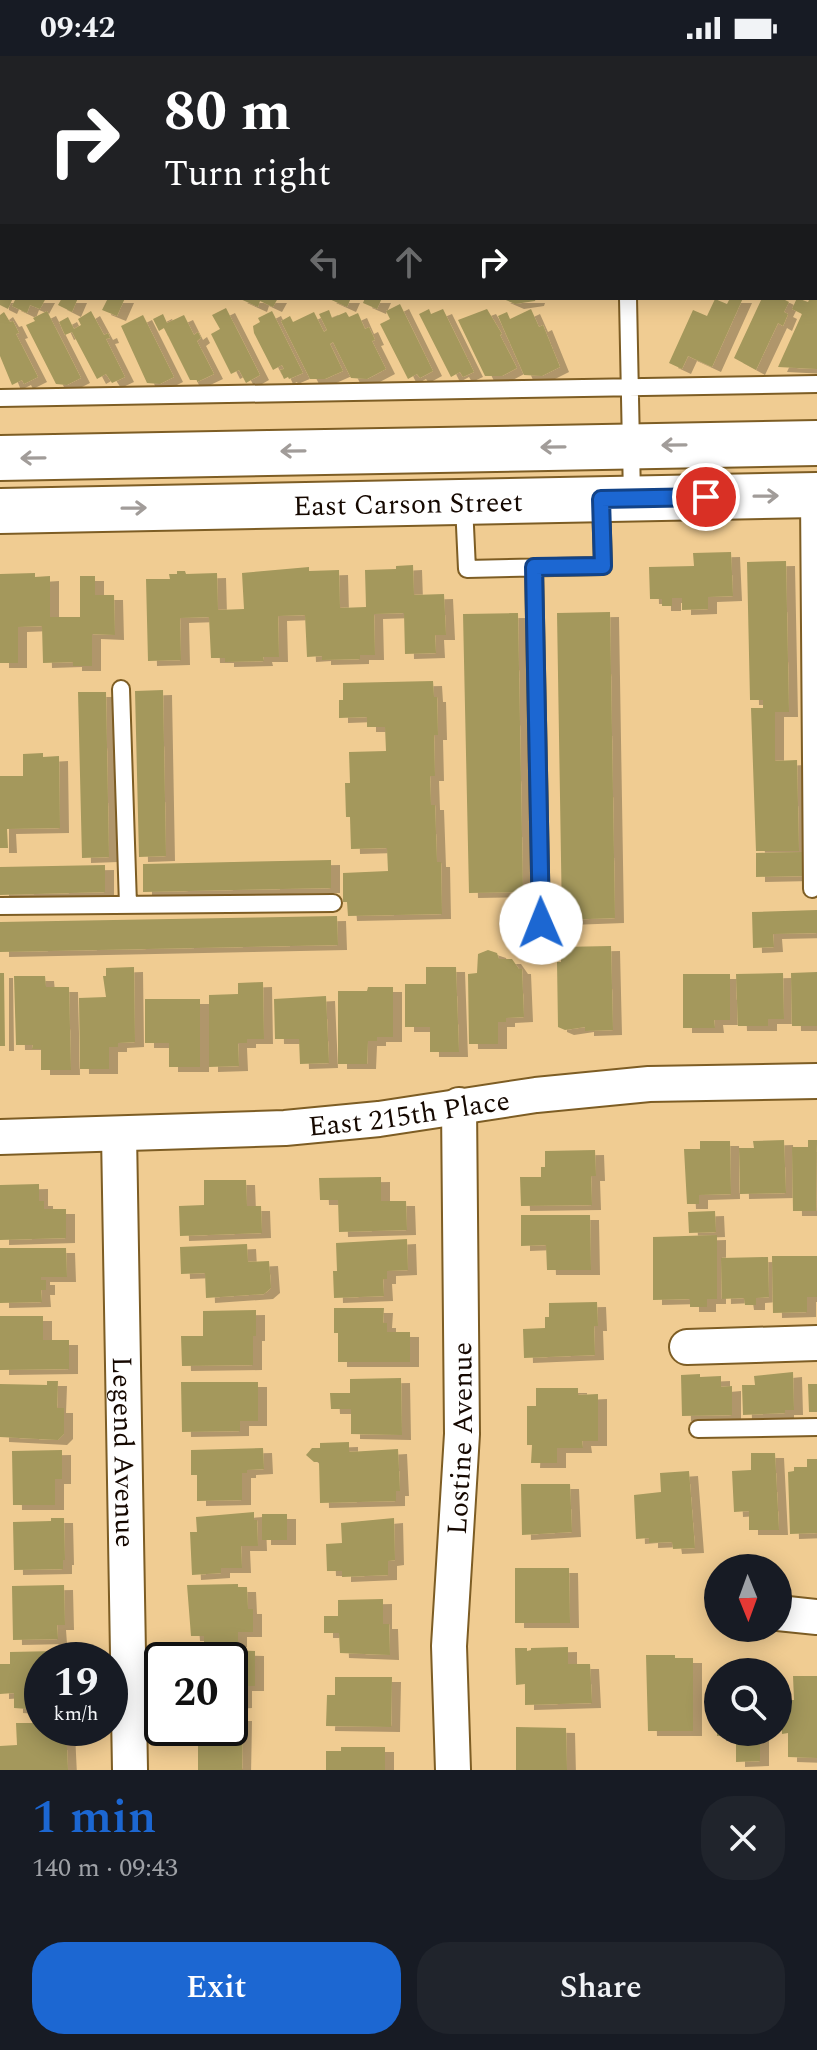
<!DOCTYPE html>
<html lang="en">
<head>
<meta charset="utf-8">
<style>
  body { margin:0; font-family:Spectral,serif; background:#20242c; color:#f1f3f6; height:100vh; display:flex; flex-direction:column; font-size:30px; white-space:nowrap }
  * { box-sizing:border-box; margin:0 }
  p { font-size:26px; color:#9ea1a6 }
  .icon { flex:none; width:44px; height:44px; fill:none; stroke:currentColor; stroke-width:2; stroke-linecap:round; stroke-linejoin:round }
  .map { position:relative; height:1714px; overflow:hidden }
  .side { display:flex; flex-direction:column; background:#171b24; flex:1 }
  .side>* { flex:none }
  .banner { position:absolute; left:0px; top:0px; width:818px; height:244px; box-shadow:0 4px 20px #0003; background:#202124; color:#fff; overflow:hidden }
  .needle { width:52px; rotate:179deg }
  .tools { position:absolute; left:704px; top:1498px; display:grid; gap:16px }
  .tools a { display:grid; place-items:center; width:88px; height:88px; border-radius:50%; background:#171b24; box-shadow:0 4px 20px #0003; font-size:40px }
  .speed { position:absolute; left:24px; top:1586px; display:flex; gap:16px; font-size:40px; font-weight:700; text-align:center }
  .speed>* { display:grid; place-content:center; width:104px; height:104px; border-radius:50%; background:#171b24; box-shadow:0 4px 20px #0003; line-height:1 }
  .speed small { font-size:20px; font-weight:400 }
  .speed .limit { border:4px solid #111; border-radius:12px; background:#fff; color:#111 }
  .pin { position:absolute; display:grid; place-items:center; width:68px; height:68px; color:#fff; margin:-34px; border:4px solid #fff; border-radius:50%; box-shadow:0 2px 8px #0007 }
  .me { position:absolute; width:88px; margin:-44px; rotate:359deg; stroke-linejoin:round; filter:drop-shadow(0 0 6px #0008) }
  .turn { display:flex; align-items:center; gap:28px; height:168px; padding:0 32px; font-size:36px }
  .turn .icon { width:104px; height:104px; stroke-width:2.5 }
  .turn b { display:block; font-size:56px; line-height:68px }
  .lanes { display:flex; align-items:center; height:76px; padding:0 32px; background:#0003; justify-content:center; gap:40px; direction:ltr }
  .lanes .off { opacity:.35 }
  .round { display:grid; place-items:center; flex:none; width:84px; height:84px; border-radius:32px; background:#20242c }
  .overview { display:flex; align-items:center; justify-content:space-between; height:136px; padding:0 32px }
  h1 { font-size:48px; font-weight:600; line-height:60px; color:#1c67d2 }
  .primary-button { display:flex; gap:16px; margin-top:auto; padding:16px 32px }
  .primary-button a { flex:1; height:92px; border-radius:32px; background:#1c67d2; color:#fff; font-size:32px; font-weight:600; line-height:92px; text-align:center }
  .primary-button a+a { background:#20242c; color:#f1f3f6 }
  .status { display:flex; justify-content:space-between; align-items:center; height:56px; padding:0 40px; background:#171b24; direction:ltr }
  .status svg { height:22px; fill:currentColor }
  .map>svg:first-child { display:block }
</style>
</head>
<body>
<div class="status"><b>09:42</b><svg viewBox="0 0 49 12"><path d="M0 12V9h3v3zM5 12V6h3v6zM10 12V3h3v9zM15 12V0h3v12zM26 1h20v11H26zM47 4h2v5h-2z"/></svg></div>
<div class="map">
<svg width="817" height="1714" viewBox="0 0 817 1714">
  <defs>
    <filter id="shadow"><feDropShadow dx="9" dy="5" stdDeviation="0" flood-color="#0004"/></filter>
  </defs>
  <rect width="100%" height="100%" fill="#f0cc92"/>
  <!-- building -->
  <path fill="#a4985c" filter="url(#shadow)" d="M 0,242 L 13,242 L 8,253 L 0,249 Z
    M 16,242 L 46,242 L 40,253 L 30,249 L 27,257 L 12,250 Z
    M 62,242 L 78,242 L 72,256 L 58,249 Z
    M 108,242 L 125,242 L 117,260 L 102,254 Z
    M 238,242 L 278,242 L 273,251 L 260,245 L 258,251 Z
    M 327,242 L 351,242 L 347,251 Z
    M 365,242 L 382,242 L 377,253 L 363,247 Z
    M 501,242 L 536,242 L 535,245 L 515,248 Z
    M 730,242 L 743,242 L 712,311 L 688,300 L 682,313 L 669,307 L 693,254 L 707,260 L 715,243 L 727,248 Z
    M 762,242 L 781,242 L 789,246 L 784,256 L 788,258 L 783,270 L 778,267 L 756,314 L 734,302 Z
    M 797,242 L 808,246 L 810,242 L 817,244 L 817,313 L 778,311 L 802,258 L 792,253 Z
    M 400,248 L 433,315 L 420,322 L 417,318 L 408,323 L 380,268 L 390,263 L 386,255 Z
    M 226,252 L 260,319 L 246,327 L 239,314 L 231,318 L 211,278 L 220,273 L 212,259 Z
    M 429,253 L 431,258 L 443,253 L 474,316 L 463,321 L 460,316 L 451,321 L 419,258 Z
    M 487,253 L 502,278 L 500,279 L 517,312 L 502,320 L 485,320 L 458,264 Z
    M 531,253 L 539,271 L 543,269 L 560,311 L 542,320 L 524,319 L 498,260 L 507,256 L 510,263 Z
    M 329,254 L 332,262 L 346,256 L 349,261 L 358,257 L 365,273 L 369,271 L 375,284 L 372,285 L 386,313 L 367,323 L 351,322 L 333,286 L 330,288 L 343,315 L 325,323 L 310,323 L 281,265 L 290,260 L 293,266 L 314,256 L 324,276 L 327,274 L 319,258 Z
    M 47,255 L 81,322 L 67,329 L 56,328 L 26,269 L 35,265 L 33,262 Z
    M 91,255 L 104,279 L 108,277 L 110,282 L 106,283 L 125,321 L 112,327 L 106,318 L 97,323 L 72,276 L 65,279 L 59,266 L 68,261 L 74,273 L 81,269 L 78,263 Z
    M 272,255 L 303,317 L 289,323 L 288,321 L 284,323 L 280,314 L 284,313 L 282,309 L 273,314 L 254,277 L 253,270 L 260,266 L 258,262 Z
    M 4,256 L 10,266 L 13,265 L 19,277 L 16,278 L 38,321 L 24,328 L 22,324 L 12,329 L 0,300 L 0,259 Z
    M 163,258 L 167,267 L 184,259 L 194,279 L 198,276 L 201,282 L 197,285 L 214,318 L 197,326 L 197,324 L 190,324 L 164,272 L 159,275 L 153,263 Z
    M 143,259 L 174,321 L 160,328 L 147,327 L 121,270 Z
    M 731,496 L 733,540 L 708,541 L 708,553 L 682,554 L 682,542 L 672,542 L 672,550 L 662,550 L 662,543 L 650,543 L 649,511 L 694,510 L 693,497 Z
    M 786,505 L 789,656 L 775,656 L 775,705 L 797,704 L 799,795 L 756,795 L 751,652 L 763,652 L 763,644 L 750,644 L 747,506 Z
    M 413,509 L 414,539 L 444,538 L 446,579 L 435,579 L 436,597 L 405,598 L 404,557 L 374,558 L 375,599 L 360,599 L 360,603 L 322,604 L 322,600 L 307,601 L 305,559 L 278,560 L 279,601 L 263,601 L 264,605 L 225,606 L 225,602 L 211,602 L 209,561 L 180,562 L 181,604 L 148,605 L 146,523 L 170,523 L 169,518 L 177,518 L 177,515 L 185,515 L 186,518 L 217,517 L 218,554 L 244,553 L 242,517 L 309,511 L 309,515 L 339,514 L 340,552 L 366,551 L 365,514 L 396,513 L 396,510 Z
    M 35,517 L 35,521 L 50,520 L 50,561 L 80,561 L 80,520 L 95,520 L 95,539 L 114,539 L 115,579 L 92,578 L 92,610 L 73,610 L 73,606 L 43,607 L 42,570 L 18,571 L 18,607 L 0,607 L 0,518 Z
    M 610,556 L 615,862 L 562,864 L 557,557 Z
    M 518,557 L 523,836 L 469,837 L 463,558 Z
    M 433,625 L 434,641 L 437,641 L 438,679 L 434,679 L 435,720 L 430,720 L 431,749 L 435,749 L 437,806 L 441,806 L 442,858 L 348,860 L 347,846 L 343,846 L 343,817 L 388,815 L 387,792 L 351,793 L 350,761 L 346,761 L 345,727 L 350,727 L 349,696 L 386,695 L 385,671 L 367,671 L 367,661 L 339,662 L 339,644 L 343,644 L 343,627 Z
    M 163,634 L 166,800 L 139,801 L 135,635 Z
    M 78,636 L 106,636 L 109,801 L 82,802 Z
    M 43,697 L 43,701 L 59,700 L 60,772 L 7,773 L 8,792 L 0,792 L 0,720 L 23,720 L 23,698 Z
    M 802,796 L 803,820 L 756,821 L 756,797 Z
    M 331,804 L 331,832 L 143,836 L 143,808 Z
    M 105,809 L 105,836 L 0,839 L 0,811 Z
    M 817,854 L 817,877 L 773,878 L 774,891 L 753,892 L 752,856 Z
    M 337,860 L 338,889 L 0,896 L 0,866 Z
    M 611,890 L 613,974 L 585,975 L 585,971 L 565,974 L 558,971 L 557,906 L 561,906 L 561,891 Z
    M 488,894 L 497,897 L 499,903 L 512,903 L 519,913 L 522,913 L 524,961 L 506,962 L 506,966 L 498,966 L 498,988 L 469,988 L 468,918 L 477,917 L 478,898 Z
    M 134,911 L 135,986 L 118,987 L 118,991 L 109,991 L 109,1013 L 80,1013 L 79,942 L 106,941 L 103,920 L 106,920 L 106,912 Z
    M 426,911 L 456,911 L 459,996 L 430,996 L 430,971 L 405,971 L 405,928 L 426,928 Z
    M 817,916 L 817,970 L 792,970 L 791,917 Z
    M 0,917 L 4,917 L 5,990 L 0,990 Z
    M 783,917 L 784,963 L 768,963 L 768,970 L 738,970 L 736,918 Z
    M 683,918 L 730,918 L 730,964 L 714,964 L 715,972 L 683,972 Z
    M 14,920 L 45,920 L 46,931 L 69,931 L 71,1014 L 41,1014 L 41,993 L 32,993 L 33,989 L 16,989 Z
    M 263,926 L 264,983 L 247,983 L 247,987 L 238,987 L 239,1010 L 209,1011 L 209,939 L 238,938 L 238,927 Z
    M 368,931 L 393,931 L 393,981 L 377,981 L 377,985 L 368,985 L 367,1008 L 338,1008 L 338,935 L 367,935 Z
    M 326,940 L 329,1007 L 300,1008 L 299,983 L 275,983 L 274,943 Z
    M 145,943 L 200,943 L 200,1011 L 169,1011 L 169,987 L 145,987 Z
    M 784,1084 L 786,1137 L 740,1138 L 739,1092 L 754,1092 L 753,1085 Z
    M 808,1084 L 817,1084 L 816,1155 L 793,1155 L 792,1091 L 808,1091 Z
    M 700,1085 L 730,1085 L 731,1138 L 699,1139 L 699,1148 L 687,1148 L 684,1093 L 700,1093 Z
    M 595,1094 L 596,1120 L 591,1120 L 592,1149 L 521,1150 L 520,1121 L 541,1121 L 541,1111 L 545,1111 L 545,1095 Z
    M 381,1121 L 381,1145 L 406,1145 L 407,1174 L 339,1176 L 338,1144 L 320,1144 L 319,1122 Z
    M 204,1124 L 246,1124 L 247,1150 L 261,1150 L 262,1177 L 180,1180 L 179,1150 L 204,1149 Z
    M 39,1128 L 39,1145 L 44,1145 L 44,1153 L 66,1153 L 66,1182 L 0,1184 L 0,1129 Z
    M 715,1155 L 716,1176 L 689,1177 L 688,1156 Z
    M 521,1159 L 590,1159 L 591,1214 L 547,1214 L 546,1189 L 521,1190 Z
    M 717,1179 L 717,1243 L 707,1243 L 707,1251 L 690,1251 L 690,1243 L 653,1244 L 653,1181 Z
    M 407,1183 L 408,1214 L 387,1215 L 387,1223 L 383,1223 L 384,1240 L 334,1242 L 333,1215 L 337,1215 L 336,1187 Z
    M 247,1188 L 248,1206 L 269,1205 L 271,1232 L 264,1238 L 206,1242 L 205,1217 L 181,1218 L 180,1191 Z
    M 0,1192 L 66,1192 L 67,1221 L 41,1221 L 41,1224 L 46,1224 L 46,1234 L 41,1234 L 42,1246 L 0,1247 Z
    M 772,1200 L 817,1200 L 817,1241 L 807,1241 L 807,1256 L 773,1257 Z
    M 768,1201 L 769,1241 L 756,1242 L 756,1249 L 745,1249 L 744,1242 L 722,1243 L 721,1202 Z
    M 597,1246 L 598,1270 L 594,1270 L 595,1299 L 524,1302 L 523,1273 L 545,1272 L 545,1261 L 549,1261 L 549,1247 Z
    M 334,1252 L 384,1252 L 383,1267 L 387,1267 L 387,1276 L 410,1276 L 410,1306 L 338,1306 L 338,1277 L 334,1277 Z
    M 256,1254 L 256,1280 L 253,1280 L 253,1309 L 182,1310 L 181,1280 L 203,1280 L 203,1255 Z
    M 0,1260 L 43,1260 L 43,1284 L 69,1284 L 69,1313 L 0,1314 Z
    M 793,1316 L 794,1354 L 785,1354 L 785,1357 L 743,1359 L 742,1329 L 755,1329 L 754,1320 Z
    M 700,1318 L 700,1321 L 721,1320 L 721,1331 L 732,1330 L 732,1359 L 682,1360 L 681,1319 Z
    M 401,1322 L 402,1379 L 351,1378 L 351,1353 L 331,1353 L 330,1337 L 350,1337 L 350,1323 Z
    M 47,1325 L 58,1325 L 57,1352 L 64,1352 L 64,1378 L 58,1384 L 0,1381 L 0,1328 L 47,1329 Z
    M 181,1326 L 258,1326 L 258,1365 L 240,1365 L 240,1375 L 182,1376 Z
    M 808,1328 L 817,1328 L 817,1356 L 809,1356 Z
    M 536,1332 L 578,1332 L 578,1339 L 598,1338 L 598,1385 L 582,1385 L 583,1392 L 557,1392 L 557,1407 L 531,1407 L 532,1389 L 527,1389 L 527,1350 L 536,1350 Z
    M 349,1386 L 349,1396 L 398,1393 L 400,1435 L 396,1435 L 396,1445 L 320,1447 L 319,1406 L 314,1406 L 306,1399 L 312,1392 L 320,1392 L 320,1387 Z
    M 263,1392 L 264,1413 L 247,1414 L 247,1417 L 242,1417 L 242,1444 L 197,1445 L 197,1419 L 191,1419 L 191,1394 Z
    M 62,1394 L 62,1423 L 55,1423 L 55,1449 L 13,1449 L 12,1395 Z
    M 751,1397 L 775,1397 L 779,1474 L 749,1474 L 749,1455 L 734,1456 L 732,1415 L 751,1414 Z
    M 807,1403 L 817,1403 L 817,1477 L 790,1478 L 788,1416 L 794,1415 L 794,1411 L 807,1411 Z
    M 689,1415 L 695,1492 L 673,1493 L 672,1486 L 649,1487 L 649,1482 L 636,1483 L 634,1439 L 661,1436 L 660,1417 Z
    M 521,1428 L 570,1428 L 572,1476 L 522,1479 Z
    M 254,1456 L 254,1464 L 257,1464 L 258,1490 L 241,1490 L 242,1512 L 221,1512 L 221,1517 L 192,1519 L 190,1476 L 197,1476 L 196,1461 Z
    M 262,1458 L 287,1458 L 287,1484 L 262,1484 Z
    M 51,1462 L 64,1462 L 65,1504 L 63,1504 L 63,1513 L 14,1514 L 13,1466 L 51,1465 Z
    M 394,1462 L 395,1504 L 388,1505 L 388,1519 L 342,1521 L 342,1515 L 327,1515 L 326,1488 L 342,1487 L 341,1467 Z
    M 515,1512 L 569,1512 L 570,1567 L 515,1567 Z
    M 238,1528 L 238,1531 L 247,1531 L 248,1553 L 253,1553 L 253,1576 L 238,1576 L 238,1586 L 204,1586 L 204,1580 L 191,1580 L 187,1529 Z
    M 64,1529 L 65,1569 L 57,1569 L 58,1583 L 13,1584 L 12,1530 Z
    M 383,1543 L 383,1568 L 389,1568 L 390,1599 L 340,1597 L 339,1577 L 324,1577 L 324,1560 L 338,1560 L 338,1544 Z
    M 568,1591 L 568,1608 L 590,1608 L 592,1647 L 525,1649 L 525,1628 L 516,1629 L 515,1592 L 527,1592 L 527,1595 L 531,1594 L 531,1592 Z
    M 196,1593 L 255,1595 L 255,1630 L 243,1630 L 243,1647 L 230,1648 L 230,1604 L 196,1604 Z
    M 57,1595 L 57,1604 L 42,1604 L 42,1654 L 14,1652 L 14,1637 L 0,1638 L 0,1608 L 10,1608 L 10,1596 Z
    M 646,1599 L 675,1599 L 675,1602 L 693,1602 L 693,1675 L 648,1675 Z
    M 793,1620 L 817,1620 L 817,1702 L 788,1701 L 788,1677 L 782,1678 L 781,1644 L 794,1644 Z
    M 335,1621 L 392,1621 L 391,1671 L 326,1670 L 327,1639 L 335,1639 Z
    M 230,1660 L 243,1660 L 242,1714 L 198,1714 L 198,1690 L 192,1690 L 192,1672 L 230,1672 Z
    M 16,1667 L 42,1667 L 42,1672 L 66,1672 L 68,1714 L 0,1714 L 0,1690 L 17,1689 Z
    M 516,1671 L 566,1672 L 567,1714 L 516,1714 Z
    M 717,1676 L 760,1676 L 760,1705 L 736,1706 L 736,1679 L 717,1680 Z
    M 341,1691 L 385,1691 L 385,1714 L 326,1714 L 326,1695 L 341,1695 Z"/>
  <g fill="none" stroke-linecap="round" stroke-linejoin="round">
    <defs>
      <path id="lane" d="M 624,0 L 624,2
        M 0,170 L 2,170
        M 628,242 L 632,441
        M 0,342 L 817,328
        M 809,441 L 812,833
        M 464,449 L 467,513 L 603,510 L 601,445
        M 534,511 L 541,867
        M 121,633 L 128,849
        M 0,850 L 333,847
        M 698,1373 L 817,1371"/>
      <g id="street">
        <path id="s1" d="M 119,1078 L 130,1714"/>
        <path id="s2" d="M 0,1081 L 285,1072 L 379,1063 L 536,1039 L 649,1028 L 817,1025"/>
        <path d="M 687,1291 L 817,1287"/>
        <path d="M 778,1557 L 817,1561"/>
        <path id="s3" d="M 453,1714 L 449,1590 L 462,1378 L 459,1049"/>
      </g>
      <g id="secondary">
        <path d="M 0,402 L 817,387"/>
        <path id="s4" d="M 0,455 L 817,439"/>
      </g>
    </defs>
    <!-- lane casing -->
    <use href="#lane" stroke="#7d5d24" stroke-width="20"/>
    <!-- street casing -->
    <use href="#street" stroke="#7d5d24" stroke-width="38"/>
    <!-- secondary casing -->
    <use href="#secondary" stroke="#7d5d24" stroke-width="48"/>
    <!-- lane -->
    <use href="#lane" stroke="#fff" stroke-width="16"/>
    <!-- street -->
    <use href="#street" stroke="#fff" stroke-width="34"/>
    <!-- secondary -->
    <use href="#secondary" stroke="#fff" stroke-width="44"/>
  </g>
  <!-- one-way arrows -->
  <defs><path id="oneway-shaft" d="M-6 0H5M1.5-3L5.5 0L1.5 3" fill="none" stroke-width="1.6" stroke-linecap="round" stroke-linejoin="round" transform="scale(2)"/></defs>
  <g stroke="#a19c99">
    <use href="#oneway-shaft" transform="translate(674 389) rotate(179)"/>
    <use href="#oneway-shaft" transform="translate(553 391) rotate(179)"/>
    <use href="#oneway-shaft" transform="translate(293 395) rotate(179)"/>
    <use href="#oneway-shaft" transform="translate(33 402) rotate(179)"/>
    <use href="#oneway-shaft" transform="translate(766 440) rotate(-1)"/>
    <use href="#oneway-shaft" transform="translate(134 452) rotate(-1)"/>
  </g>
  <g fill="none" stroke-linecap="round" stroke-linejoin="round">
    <defs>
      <path id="route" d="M 541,867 L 534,511 L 603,510 L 601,443 L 706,441"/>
    </defs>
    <!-- route casing -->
    <use href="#route" stroke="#124388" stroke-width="20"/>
    <!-- route -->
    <use href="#route" stroke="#1c67d2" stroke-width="14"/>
  </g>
  <g text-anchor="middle" stroke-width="8" stroke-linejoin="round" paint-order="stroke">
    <!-- street labels -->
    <g font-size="28" fill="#150800" stroke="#fcf1e0">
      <text dy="10" stroke="none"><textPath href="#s4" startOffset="408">East Carson Street</textPath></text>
      <text dy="10" stroke="none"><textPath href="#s2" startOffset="410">East 215th Place</textPath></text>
      <text dy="10" stroke="none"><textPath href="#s3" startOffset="332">Lostine Avenue</textPath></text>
      <text dy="10" stroke="none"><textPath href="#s1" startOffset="318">Legend Avenue</textPath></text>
    </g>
  </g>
</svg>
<div class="tools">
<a><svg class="needle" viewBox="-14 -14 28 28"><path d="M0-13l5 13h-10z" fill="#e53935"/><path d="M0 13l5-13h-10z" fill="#9ea1a6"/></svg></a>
<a><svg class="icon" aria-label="search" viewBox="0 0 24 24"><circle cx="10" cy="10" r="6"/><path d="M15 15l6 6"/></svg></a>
</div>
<div class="speed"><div>19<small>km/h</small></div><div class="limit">20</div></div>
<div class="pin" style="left:706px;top:441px;background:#d93025"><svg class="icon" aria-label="arrive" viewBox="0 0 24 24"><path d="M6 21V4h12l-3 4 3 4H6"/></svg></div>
<svg class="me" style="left:541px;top:867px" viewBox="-20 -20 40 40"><circle r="19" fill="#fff"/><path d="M0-13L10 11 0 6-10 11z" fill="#1c67d2"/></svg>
<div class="banner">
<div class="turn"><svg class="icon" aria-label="right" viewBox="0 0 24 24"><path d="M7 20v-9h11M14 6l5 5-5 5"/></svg><div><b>80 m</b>Turn right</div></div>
<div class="lanes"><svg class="icon off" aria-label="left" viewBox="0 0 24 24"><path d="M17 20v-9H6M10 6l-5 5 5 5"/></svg><svg class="icon off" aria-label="ahead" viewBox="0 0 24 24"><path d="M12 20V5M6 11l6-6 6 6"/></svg><svg class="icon" aria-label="right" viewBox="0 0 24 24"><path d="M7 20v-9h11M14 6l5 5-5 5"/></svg></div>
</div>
</div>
<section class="side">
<div class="overview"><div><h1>1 min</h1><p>140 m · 09:43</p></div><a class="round"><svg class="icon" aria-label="close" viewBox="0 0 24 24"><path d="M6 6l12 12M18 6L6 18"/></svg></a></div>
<div class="primary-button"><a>Exit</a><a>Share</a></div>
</section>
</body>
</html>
